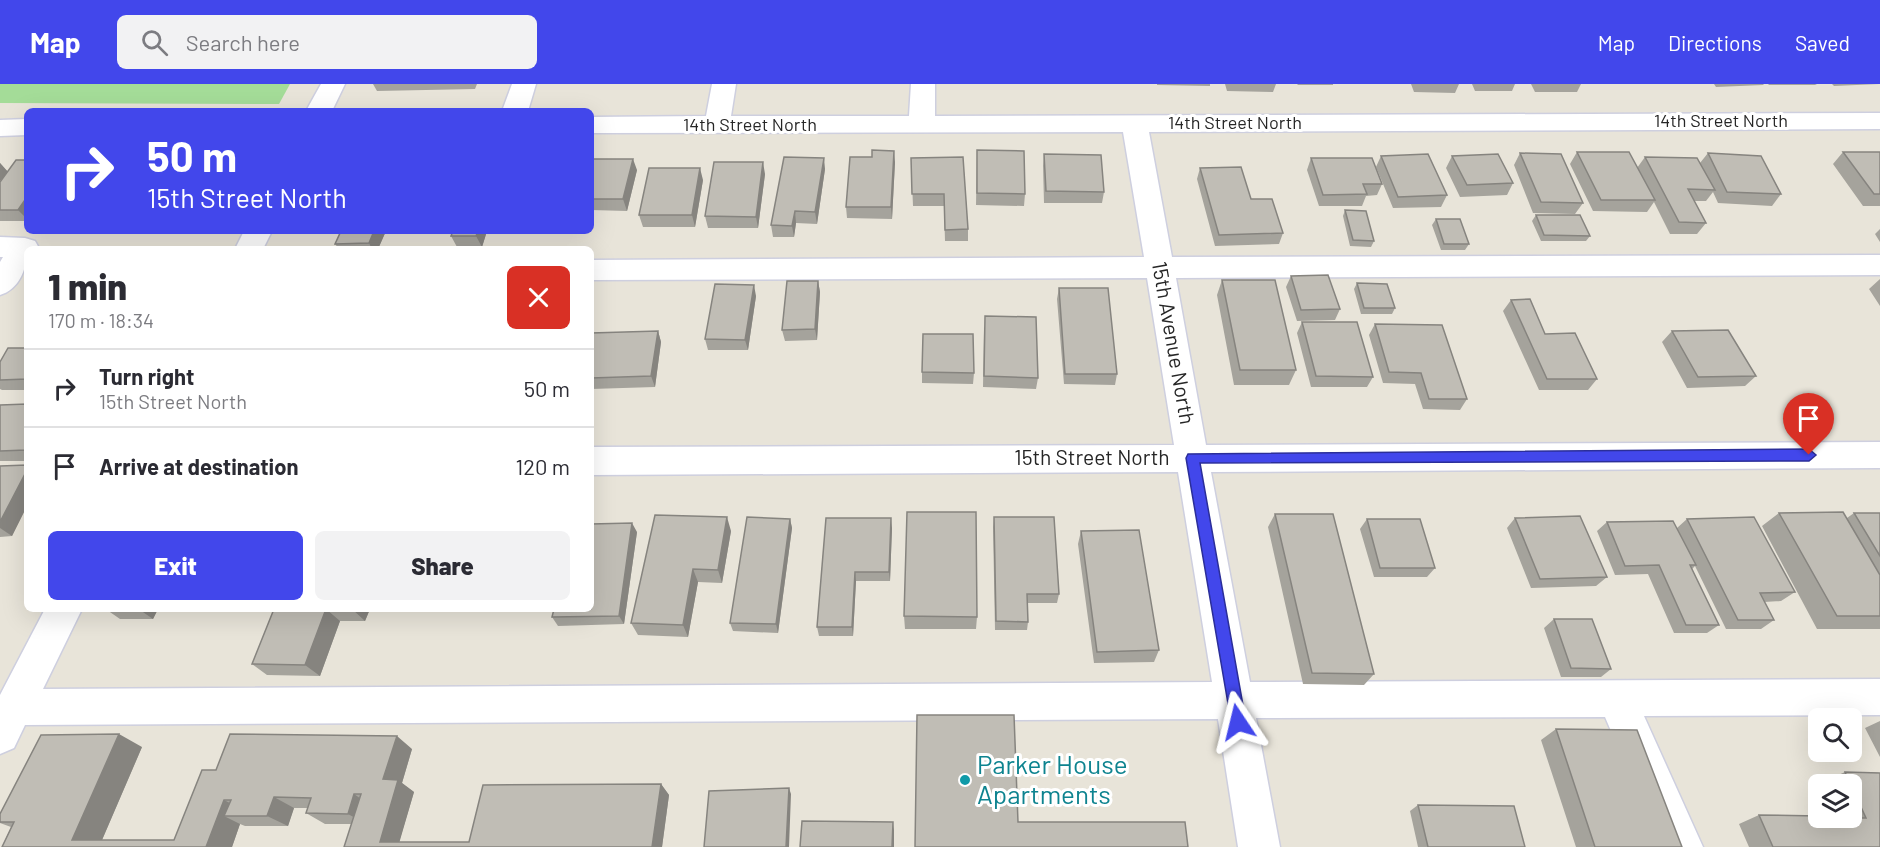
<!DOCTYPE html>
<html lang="en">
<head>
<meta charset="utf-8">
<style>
  body { margin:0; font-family:Barlow,sans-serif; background:#f2f2f3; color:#2b2b33; height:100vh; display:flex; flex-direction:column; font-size:22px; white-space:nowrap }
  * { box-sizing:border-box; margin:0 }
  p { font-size:20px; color:#7c7c81 }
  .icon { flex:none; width:33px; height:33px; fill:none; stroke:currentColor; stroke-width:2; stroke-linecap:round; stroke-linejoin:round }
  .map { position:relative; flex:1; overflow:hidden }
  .details { position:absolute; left:24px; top:162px; width:570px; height:366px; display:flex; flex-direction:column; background:#fff; border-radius:9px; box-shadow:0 6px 24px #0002 }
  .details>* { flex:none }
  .hud { position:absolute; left:24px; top:24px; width:570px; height:126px; border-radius:9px; box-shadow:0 6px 24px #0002; background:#4247eb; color:#fff; overflow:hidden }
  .fabs { position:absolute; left:1808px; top:624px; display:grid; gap:12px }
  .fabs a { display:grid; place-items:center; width:54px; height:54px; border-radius:9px; background:#fff; box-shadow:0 6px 24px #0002; font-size:30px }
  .pin { position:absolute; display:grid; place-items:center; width:51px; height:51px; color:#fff; margin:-62px -26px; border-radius:50% 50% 50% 0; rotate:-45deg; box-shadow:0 0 6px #0007 }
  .pin .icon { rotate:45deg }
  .me { position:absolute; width:66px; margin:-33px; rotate:350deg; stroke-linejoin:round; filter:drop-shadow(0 0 4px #0008) }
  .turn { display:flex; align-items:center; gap:21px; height:126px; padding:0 24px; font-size:27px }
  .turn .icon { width:78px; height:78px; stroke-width:2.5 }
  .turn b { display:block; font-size:42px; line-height:51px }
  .round { display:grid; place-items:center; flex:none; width:63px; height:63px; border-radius:9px; background:#f2f2f3 }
  .head { display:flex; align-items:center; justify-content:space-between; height:102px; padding:0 24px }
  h1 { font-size:36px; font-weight:800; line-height:45px }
  .button { display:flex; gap:12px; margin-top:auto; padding:12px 24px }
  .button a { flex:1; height:69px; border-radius:9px; background:#4247eb; color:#fff; font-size:24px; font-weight:800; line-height:69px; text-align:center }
  .button a+a { background:#f2f2f3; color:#2b2b33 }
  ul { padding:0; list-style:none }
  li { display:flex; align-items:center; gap:18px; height:78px; padding:0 24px; border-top:2px solid #e1e1e2 }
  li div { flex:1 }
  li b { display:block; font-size:22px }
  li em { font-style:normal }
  header { display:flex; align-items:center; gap:36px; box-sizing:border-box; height:84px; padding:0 30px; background:#4247eb; color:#fff }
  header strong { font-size:28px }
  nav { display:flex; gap:33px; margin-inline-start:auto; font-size:21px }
  .search { width:420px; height:54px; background:#f2f2f3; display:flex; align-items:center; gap:15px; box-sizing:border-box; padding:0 21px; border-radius:9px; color:#7c7c81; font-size:22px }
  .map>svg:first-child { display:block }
</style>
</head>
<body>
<header>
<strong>Map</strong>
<div class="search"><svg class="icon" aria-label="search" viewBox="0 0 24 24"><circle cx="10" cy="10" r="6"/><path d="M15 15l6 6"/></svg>Search here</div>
<nav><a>Map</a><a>Directions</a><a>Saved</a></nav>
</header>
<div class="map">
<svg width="1880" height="763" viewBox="0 0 1880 763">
  <rect width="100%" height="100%" fill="#e8e4d9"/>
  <!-- green -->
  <path fill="#a4dc98" d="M 0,0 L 290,0 L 279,20 L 0,19 Z"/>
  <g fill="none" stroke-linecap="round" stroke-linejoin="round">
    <defs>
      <path id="minor" d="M 321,0 L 345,0 L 332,27 L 306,27 Z
        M 512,0 L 536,0 L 528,27 L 502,27 Z
        M 712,0 L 736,0 L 731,32 L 909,32 L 911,0 L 935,0 L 935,32 L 1880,29 L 1880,45 L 1149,48 L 1172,173 L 1880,171 L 1880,191 L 1176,194 L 1206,361 L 1880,358 L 1880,384 L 1211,388 L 1250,598 L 1880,595 L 1880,631 L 1644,632 L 1703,763 L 1661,763 L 1605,633 L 1256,634 L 1280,763 L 1238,763 L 1218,635 L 25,641 L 14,664 L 0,670 L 0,611 L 45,525 L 82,525 L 43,605 L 1212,598 L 1178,388 L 591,391 L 591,363 L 1174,361 L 1147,194 L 591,196 L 591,176 L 1144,173 L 1123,48 L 591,49 L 591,33 L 706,32 Z
        M 27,35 L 27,51 L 0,52 L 0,36 Z
        M 244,147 L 272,147 L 263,165 L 235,165 Z
        M 0,153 L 25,154 L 35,157 L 39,164 L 27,165 C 27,184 20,205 0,211 L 0,178 L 3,173 L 0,173 Z"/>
    </defs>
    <!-- minor casing -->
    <use href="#minor" stroke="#cecfdf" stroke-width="3"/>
    <!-- minor -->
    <use href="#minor" fill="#fff" fill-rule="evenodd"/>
  </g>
  <!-- wall -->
  <path fill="#a5a39c" d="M 373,0 L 477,0 L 475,5 L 377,7 Z
    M 1157,0 L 1210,0 L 1210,2 L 1157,1 Z
    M 1225,0 L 1276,0 L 1273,8 L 1227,7 Z
    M 1297,0 L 1333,0 L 1333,1 L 1298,1 Z
    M 1411,0 L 1459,0 L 1455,9 L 1414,8 Z
    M 1472,0 L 1515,0 L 1512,7 L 1475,7 Z
    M 1531,0 L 1581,0 L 1577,8 L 1535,8 Z
    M 1714,0 L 1764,0 L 1763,1 L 1716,3 Z
    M 1768,0 L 1817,0 L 1815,1 L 1769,1 Z
    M 1832,0 L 1879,0 L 1834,2 Z
    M 977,66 L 1025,110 L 1024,122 L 976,121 Z
    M 1577,68 L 1637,84 L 1645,73 L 1700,79 L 1708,69 L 1781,110 L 1772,122 L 1718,119 L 1713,108 L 1706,117 L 1694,117 L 1706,139 L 1697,150 L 1670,150 L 1654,118 L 1647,128 L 1593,127 L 1570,80 Z
    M 1843,68 L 1880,68 L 1880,122 L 1863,122 L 1833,80 Z
    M 1520,69 L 1583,119 L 1575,130 L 1533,129 L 1514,81 Z
    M 1044,70 L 1104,108 L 1102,119 L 1044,119 L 1043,82 Z
    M 1381,72 L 1447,111 L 1441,123 L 1393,124 L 1376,83 Z
    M 1452,72 L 1513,99 L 1507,111 L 1460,113 L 1446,84 Z
    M 963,73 L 968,145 L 968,157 L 945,157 L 944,122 L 913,122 L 911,74 Z
    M 1311,74 L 1382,100 L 1377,111 L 1366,112 L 1362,122 L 1319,122 L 1307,86 Z
    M 591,75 L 637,86 L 627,127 L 591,126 Z
    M 27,76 L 27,137 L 0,137 L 0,98 L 6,90 L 0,97 L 0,79 L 8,88 Z
    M 895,78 L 892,135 L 847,134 L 846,123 Z
    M 1200,84 L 1251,115 L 1283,149 L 1279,160 L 1215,162 L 1197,95 Z
    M 825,85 L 817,140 L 796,139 L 794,153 L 773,153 L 771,141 Z
    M 765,90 L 758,144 L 708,144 L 705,132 Z
    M 703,96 L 695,143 L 643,143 L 639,131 Z
    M 1345,126 L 1374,157 L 1371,163 L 1350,162 L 1343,132 Z
    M 1536,131 L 1590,152 L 1586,157 L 1541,157 L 1532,137 Z
    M 1436,135 L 1469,160 L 1465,166 L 1441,166 L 1432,141 Z
    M 1880,145 L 1880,158 L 1875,150 Z
    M 341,147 L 386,147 L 378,165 L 339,165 L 335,160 Z
    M 453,147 L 487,147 L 482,163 L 457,163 L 451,152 Z
    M 1291,192 L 1340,225 L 1335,236 L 1297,237 L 1286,203 Z
    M 1880,195 L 1880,222 L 1869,205 Z
    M 1222,196 L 1296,286 L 1289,301 L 1234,301 L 1217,211 Z
    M 818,197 L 820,208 L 817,256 L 785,257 L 782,246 Z
    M 1357,199 L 1395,224 L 1392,230 L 1361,230 L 1354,205 Z
    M 1059,204 L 1117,290 L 1115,301 L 1064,300 L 1057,215 Z
    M 756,212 L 748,266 L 708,266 L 705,255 Z
    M 1511,216 L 1545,250 L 1597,295 L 1588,306 L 1539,306 L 1503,227 Z
    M 1302,238 L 1373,293 L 1367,303 L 1311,303 L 1297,249 Z
    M 1375,240 L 1467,315 L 1460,326 L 1423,325 L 1415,300 L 1383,299 L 1369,251 Z
    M 984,243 L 1038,294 L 1036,305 L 983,303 Z
    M 658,247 L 661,258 L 655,303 L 591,305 L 591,249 Z
    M 1672,247 L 1756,292 L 1745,302 L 1687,304 L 1662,258 Z
    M 27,264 L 27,306 L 2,306 L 0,305 L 0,278 Z
    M 922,288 L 974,289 L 973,300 L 922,299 Z
    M 27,320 L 27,377 L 0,377 L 0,321 Z
    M 27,381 L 27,422 L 12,452 L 0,453 L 0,382 Z
    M 1779,429 L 1847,434 L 1854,429 L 1880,429 L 1880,545 L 1817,545 L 1762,442 Z
    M 1275,430 L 1374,590 L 1364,601 L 1303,600 L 1268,443 Z
    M 994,433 L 1059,510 L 1057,519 L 1027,519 L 1028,538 L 1027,546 L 995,546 L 993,443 Z
    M 826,434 L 892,444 L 890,497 L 856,497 L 853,552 L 819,552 L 817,543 Z
    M 1515,434 L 1607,493 L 1596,502 L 1531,504 L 1507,444 Z
    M 790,435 L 792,444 L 778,549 L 733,547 L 730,539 Z
    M 1367,435 L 1435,484 L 1427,493 L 1374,493 L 1360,445 Z
    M 1687,435 L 1795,508 L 1781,517 L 1764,518 L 1774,536 L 1761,545 L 1726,545 L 1695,482 L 1692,485 L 1719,541 L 1707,549 L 1674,549 L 1648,490 L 1615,491 L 1597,447 L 1607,438 L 1677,444 Z
    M 731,447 L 722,499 L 698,498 L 688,553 L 638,551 L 631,539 Z
    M 1081,447 L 1159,566 L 1154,578 L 1094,579 L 1078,460 Z
    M 637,448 L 624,540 L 558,542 L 552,533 Z
    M 108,525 L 158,525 L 153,535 L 120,535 L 107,526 Z
    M 274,525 L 370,525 L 365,537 L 340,537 L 320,592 L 267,591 L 252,580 Z
    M 904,532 L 977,533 L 976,545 L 905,545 Z
    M 1554,535 L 1611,585 L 1601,593 L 1561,593 L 1544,544 Z
    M 1880,637 L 1880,673 L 1865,644 Z
    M 1556,645 L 1682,763 L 1576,763 L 1541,656 Z
    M 142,663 L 102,756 L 174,756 L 216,686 L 412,665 L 402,699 L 414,708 L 399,758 L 469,758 L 661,700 L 669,711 L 662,763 L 344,763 L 352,740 L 325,740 L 306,729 L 308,724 L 294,724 L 288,742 L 245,742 L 240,740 L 232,763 L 2,763 L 11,743 L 0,739 L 0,730 Z
    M 1845,688 L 1880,689 L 1880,763 L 1749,763 L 1739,740 L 1759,731 L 1818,732 L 1818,734 L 1851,734 L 1851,700 L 1825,700 L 1823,698 Z
    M 1418,721 L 1525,763 L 1418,763 L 1410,727 Z"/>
  <!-- shaded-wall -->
  <path fill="#86847f" d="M 894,67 L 895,78 L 892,135 L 891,123 Z
    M 824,74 L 825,85 L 817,140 L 815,128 Z
    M 633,75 L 637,86 L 627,127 L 623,115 Z
    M 763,78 L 765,90 L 758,144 L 756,133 Z
    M 0,79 L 8,88 L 0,97 Z
    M 700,84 L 703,96 L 695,143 L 692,131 Z
    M 27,113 L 27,135 L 18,126 Z
    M 795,127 L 796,139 L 794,153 L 792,142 Z
    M 374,147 L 386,147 L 378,165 L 372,165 L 369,159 Z
    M 478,147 L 487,147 L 482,163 L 476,152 Z
    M 818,197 L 820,208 L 817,256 L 815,245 Z
    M 754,201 L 756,212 L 748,266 L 745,256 Z
    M 658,247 L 661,258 L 655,303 L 651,292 Z
    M 27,386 L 27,422 L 12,452 L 0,444 L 0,438 Z
    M 727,433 L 731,447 L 722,499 L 718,486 Z
    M 891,434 L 892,444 L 890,497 L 889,488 Z
    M 790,435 L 792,444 L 778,549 L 776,540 Z
    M 632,439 L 637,448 L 624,540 L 619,532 Z
    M 693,485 L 698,498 L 688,553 L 683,541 Z
    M 855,488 L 856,497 L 853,552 L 852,543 Z
    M 141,525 L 158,525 L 153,535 L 140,526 Z
    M 326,525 L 340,537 L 320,592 L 305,581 Z
    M 352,525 L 370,525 L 365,537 Z
    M 119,650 L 142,663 L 99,763 L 72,756 Z
    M 397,652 L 412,665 L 402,699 L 414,708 L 398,763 L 380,758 L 383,695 Z
    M 661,700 L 669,711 L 662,763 L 652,763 Z
    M 789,704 L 791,710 L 789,763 L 786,763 Z
    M 354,710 L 371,722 L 366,740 L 348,730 Z
    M 274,713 L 294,724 L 288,742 L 267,732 Z
    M 224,716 L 245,727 L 224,732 L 240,740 L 232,763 L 206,763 Z
    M 893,738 L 894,746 L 894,763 L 892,763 Z"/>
  <!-- building -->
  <path fill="#c0bdb5" stroke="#86847f" stroke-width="1.5" d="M 872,66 L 894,67 L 891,123 L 846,123 L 850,73 L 872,73 Z
    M 977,66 L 1024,67 L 1025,110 L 977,109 Z
    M 1577,68 L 1629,68 L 1655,116 L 1601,116 Z
    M 1843,68 L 1880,68 L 1880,110 L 1874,110 Z
    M 1520,69 L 1561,70 L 1583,119 L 1541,118 Z
    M 1708,69 L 1761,72 L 1781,110 L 1727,108 Z
    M 1044,70 L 1101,71 L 1104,108 L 1046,107 Z
    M 1428,70 L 1447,111 L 1398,113 L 1381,72 Z
    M 1498,70 L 1513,99 L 1467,101 L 1452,72 Z
    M 784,73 L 824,74 L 815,128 L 795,127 L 792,142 L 771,141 Z
    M 963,73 L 968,145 L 945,146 L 944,110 L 912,110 L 911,74 Z
    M 1645,73 L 1697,74 L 1715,106 L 1688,105 L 1706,139 L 1679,138 Z
    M 1311,74 L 1372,74 L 1382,100 L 1363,100 L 1367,110 L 1323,111 Z
    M 591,75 L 633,75 L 623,115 L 591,115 Z
    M 16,76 L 27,76 L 27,113 L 18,126 L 0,126 L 0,98 Z
    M 714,78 L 763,78 L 756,133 L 705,132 Z
    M 1241,83 L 1251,115 L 1272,115 L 1283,149 L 1219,151 L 1200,84 Z
    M 649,84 L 700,84 L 692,131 L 639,131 Z
    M 1345,126 L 1366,127 L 1374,157 L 1353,156 Z
    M 1536,131 L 1580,131 L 1590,152 L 1544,151 Z
    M 1436,135 L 1460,135 L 1469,160 L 1444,160 Z
    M 341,147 L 374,147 L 369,159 L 335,160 Z
    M 453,147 L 478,147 L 476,152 L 451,152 Z
    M 1328,191 L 1340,225 L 1301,226 L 1291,192 Z
    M 1222,196 L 1275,196 L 1296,286 L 1240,286 Z
    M 787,197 L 818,197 L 815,245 L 782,246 Z
    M 1357,199 L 1387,200 L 1395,224 L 1364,224 Z
    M 715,200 L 754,201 L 745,256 L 705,255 Z
    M 1059,204 L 1108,204 L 1117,290 L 1065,290 Z
    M 1530,215 L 1545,250 L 1575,249 L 1597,295 L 1547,295 L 1511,216 Z
    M 985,232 L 1036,233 L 1038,294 L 984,292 Z
    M 1302,238 L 1357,238 L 1373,293 L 1316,292 Z
    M 1375,240 L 1442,241 L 1467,315 L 1429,315 L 1421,289 L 1389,288 Z
    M 1728,246 L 1756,292 L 1698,293 L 1672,247 Z
    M 658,247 L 651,292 L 591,294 L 591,249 Z
    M 923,250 L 973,250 L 974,289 L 922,288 Z
    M 8,264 L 27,264 L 27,295 L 0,296 L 0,278 Z
    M 27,320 L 27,364 L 26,366 L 0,367 L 0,321 Z
    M 27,381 L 27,386 L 0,438 L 0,382 Z
    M 907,428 L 976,428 L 977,533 L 904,532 Z
    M 1843,428 L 1880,491 L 1880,532 L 1837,532 L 1779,429 Z
    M 1854,429 L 1880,429 L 1880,472 Z
    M 1275,430 L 1333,430 L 1374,590 L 1312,589 Z
    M 655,431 L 727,433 L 718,486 L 693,485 L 683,541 L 631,539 Z
    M 1580,432 L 1607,493 L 1540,495 L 1515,434 Z
    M 747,433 L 790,435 L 776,540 L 730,539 Z
    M 994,433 L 1054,433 L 1059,510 L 1027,510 L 1028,538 L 996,537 Z
    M 1754,433 L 1795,508 L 1760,509 L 1774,536 L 1738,536 L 1687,435 Z
    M 826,434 L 891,434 L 889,488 L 855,488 L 852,543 L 817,543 Z
    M 1367,435 L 1420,435 L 1435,484 L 1380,484 Z
    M 1673,437 L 1696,481 L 1690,481 L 1719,541 L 1686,541 L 1659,481 L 1625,482 L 1607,438 Z
    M 632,439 L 619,532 L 552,533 L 554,525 L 591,525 L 591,440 Z
    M 1139,446 L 1159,566 L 1097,568 L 1081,447 Z
    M 108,525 L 141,525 L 140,526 L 107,526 Z
    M 274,525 L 326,525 L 305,581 L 252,580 Z
    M 1554,535 L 1592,535 L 1611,585 L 1571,584 Z
    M 917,631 L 1014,631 L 1018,738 L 1185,738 L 1188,763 L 915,763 Z
    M 1556,645 L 1637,646 L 1682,763 L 1595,763 Z
    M 119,650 L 72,756 L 174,756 L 202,686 L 216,686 L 230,650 L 397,652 L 383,695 L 398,696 L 380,758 L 469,758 L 483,701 L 661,700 L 652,763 L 344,763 L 361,710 L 354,710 L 348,730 L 306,729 L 311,714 L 274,713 L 267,732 L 224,732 L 231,716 L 224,716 L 206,763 L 2,763 L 14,738 L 0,738 L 0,730 L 41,651 Z
    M 1845,688 L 1880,689 L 1880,763 L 1773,763 L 1759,731 L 1818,732 L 1818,734 L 1866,734 Z
    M 789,704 L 786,763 L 704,763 L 709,707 Z
    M 1418,721 L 1514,722 L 1525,763 L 1428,763 Z
    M 802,737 L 893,738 L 892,763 L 800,763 Z"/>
  <!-- route -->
  <path fill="#4247eb" stroke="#2b2e99" stroke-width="1.5" d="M 1809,365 L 1816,371 L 1809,377 L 1200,379 L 1246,638 L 1243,643 L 1238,645 L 1232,643 L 1186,374 L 1188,370 Z"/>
  <!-- markers -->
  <circle fill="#0f9aa8" stroke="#fff" stroke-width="2" cx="965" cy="696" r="6"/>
  <g text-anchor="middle" stroke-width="6" stroke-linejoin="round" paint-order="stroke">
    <!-- far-street labels -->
    <g font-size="18" fill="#262626" stroke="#fff">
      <text x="1721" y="43">14th Street North</text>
      <text x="1235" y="45">14th Street North</text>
      <text x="750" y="47">14th Street North</text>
    </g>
    <!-- street labels -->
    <g font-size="21" fill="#262626" stroke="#fff">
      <text transform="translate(1173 259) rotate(80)" y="7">15th Avenue North</text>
      <text x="1092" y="381">15th Street North</text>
    </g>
    <!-- near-culture labels -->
    <g font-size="26" fill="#0d838f" stroke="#fff" text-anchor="start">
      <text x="977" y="690">Parker House<tspan x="977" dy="30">Apartments</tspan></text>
    </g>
  </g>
</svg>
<div class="fabs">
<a><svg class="icon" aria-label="search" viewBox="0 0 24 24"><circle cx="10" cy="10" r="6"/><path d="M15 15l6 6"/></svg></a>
<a><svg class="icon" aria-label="layers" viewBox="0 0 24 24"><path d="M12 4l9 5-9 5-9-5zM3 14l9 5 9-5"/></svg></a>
</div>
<div class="pin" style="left:1809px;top:371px;background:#d93025"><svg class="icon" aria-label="arrive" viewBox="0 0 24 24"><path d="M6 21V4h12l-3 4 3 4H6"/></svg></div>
<svg class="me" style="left:1238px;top:638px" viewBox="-20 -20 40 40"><path d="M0-17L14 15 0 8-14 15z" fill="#4247eb" stroke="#fff" stroke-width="4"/></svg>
<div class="hud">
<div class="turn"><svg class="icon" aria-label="right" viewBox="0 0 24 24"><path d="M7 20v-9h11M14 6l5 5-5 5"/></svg><div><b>50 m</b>15th Street North</div></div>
</div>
<section class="details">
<div class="head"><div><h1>1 min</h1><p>170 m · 18:34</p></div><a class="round" style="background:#d93025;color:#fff"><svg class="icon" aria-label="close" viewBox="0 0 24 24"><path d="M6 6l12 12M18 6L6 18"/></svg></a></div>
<ul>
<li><svg class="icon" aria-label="right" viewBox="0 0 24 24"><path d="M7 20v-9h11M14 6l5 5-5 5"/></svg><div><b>Turn right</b><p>15th Street North</p></div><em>50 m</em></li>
<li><svg class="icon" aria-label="arrive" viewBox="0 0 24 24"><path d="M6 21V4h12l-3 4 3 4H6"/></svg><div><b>Arrive at destination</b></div><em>120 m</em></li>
</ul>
<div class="button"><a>Exit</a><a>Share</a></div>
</section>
</div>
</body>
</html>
